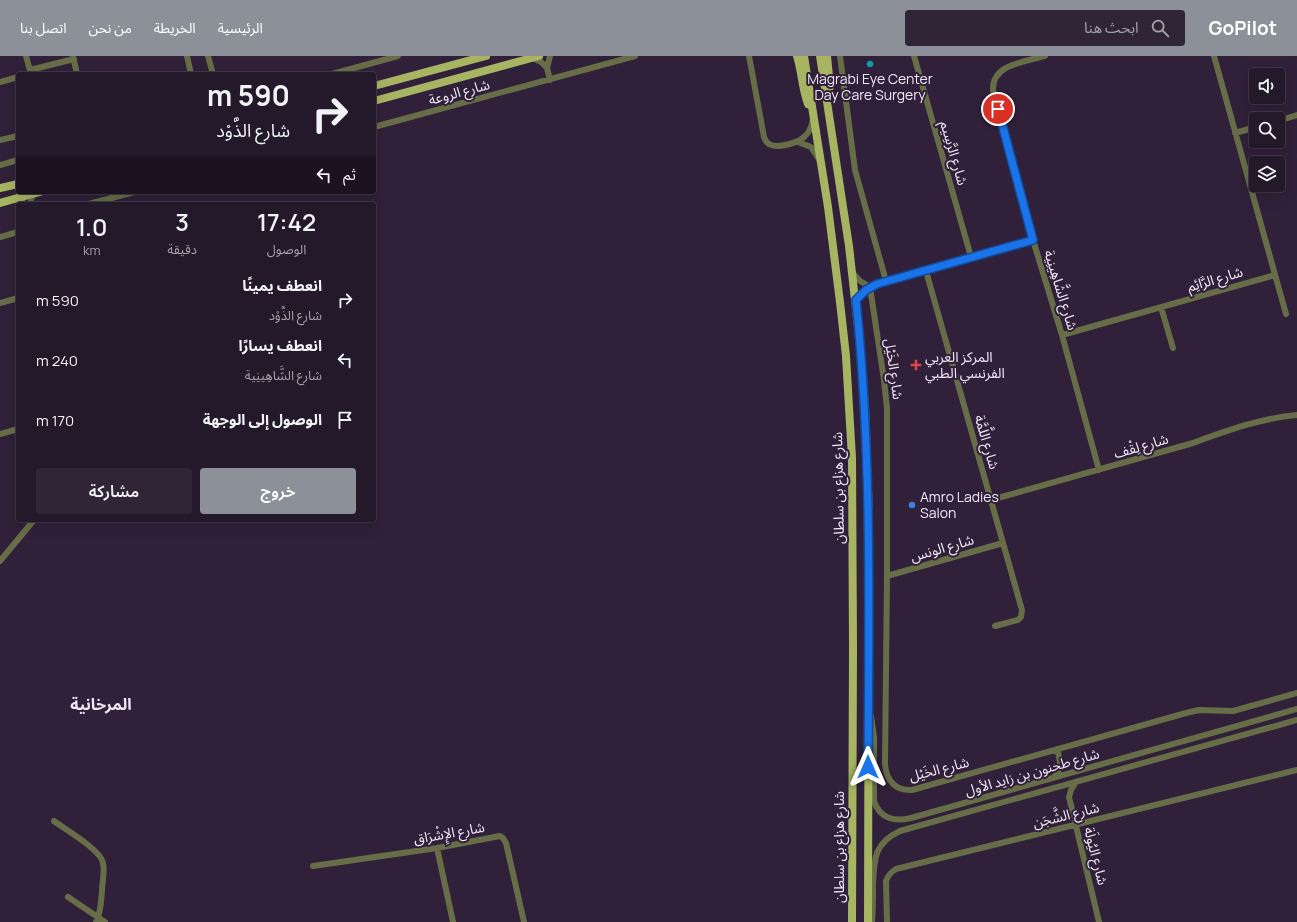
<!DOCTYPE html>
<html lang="ar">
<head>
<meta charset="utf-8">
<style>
  body { margin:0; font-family:Manrope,"Noto Sans Arabic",sans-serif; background:#302537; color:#f1f3f6; direction:rtl; height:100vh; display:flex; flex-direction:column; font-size:15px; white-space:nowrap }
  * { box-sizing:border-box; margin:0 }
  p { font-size:13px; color:#a3a0a9 }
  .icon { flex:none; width:22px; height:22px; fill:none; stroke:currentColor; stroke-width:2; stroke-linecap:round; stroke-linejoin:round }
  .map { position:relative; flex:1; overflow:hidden; direction:ltr }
  .side { position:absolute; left:16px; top:146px; width:360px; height:320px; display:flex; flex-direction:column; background:#24182b; border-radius:4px; box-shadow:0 4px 16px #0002,0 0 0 1px #413747; direction:rtl }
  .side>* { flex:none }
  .top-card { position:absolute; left:16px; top:16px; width:360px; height:122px; border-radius:4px; box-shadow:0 4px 16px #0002,0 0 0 1px #413747; direction:rtl; background:#24182b; color:#f1f3f6; overflow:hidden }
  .fabs { position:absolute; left:1249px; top:12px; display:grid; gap:8px }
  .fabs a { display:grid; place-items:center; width:36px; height:36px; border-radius:4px; background:#24182b; box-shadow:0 4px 16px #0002,0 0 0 1px #413747; font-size:20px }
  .pin { position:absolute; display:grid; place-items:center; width:34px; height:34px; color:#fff; margin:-17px; border:2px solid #fff; border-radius:50%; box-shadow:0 1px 4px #0007 }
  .me { position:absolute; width:44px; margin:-22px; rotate:0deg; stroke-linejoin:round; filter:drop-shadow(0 0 3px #0008) }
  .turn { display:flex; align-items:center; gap:14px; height:84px; padding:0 20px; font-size:18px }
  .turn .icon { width:52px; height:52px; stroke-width:2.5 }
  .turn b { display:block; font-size:28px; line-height:34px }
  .then { display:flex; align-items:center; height:38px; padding:0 20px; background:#0003; gap:8px; font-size:15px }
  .eta { display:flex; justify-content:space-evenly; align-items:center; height:68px; text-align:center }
  .eta b { font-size:24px; font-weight:600; line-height:28px }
  .cta { display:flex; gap:8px; margin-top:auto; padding:8px 20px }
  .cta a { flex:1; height:46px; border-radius:4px; background:#8c9099; color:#fff; font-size:16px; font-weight:600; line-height:46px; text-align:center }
  .cta a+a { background:#302537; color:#f1f3f6 }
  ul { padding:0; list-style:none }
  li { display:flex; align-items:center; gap:12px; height:60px; padding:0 20px }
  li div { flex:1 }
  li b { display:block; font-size:15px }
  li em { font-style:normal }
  header { display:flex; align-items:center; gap:24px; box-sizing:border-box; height:56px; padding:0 20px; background:#8c9099; color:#fff }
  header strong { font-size:19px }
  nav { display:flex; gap:22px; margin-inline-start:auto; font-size:14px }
  .search { width:280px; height:36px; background:#302537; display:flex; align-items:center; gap:10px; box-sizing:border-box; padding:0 14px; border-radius:4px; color:#a3a0a9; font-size:15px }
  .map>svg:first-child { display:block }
</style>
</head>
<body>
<header>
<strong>GoPilot</strong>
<div class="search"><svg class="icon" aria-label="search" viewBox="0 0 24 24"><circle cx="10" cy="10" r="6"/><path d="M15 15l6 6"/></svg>ابحث هنا</div>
<nav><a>الرئيسية</a><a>الخريطة</a><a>من نحن</a><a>اتصل بنا</a></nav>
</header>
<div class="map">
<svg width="1297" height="866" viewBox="0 0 1297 866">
  <rect width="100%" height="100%" fill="#302039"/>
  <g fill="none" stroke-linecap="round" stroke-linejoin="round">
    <!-- minor -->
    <path stroke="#676e47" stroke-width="6" d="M 26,0 L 31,18
      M 73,0 L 77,18
      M 187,0 L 191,18
      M 208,0 L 213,18
      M 749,0 L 764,81 C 765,84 767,87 769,88 C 777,93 799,87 805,80 C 810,76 812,69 813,63
      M 840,0 L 855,114 L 886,225
      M 914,0 L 971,201
      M 1045,0 C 1025,6 992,8 993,34 L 1033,184 L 1062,279 L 1099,414
      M 1214,0 L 1286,258
      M 533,2 L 541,6 L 547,12
      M 30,14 L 74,3
      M 332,18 L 398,0
      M 550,24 L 547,12 L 550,0
      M 0,26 L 18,21
      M 1278,65 L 1297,59
      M 374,71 L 635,0
      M 1235,77 L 1256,71
      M 0,84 L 18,80
      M 798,86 L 811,91 L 819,103
      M 0,109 L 18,104
      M 16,142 L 25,148
      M 30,148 L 33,138
      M 89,148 L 134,136
      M 0,181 L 18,176
      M 926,215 L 1022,554 L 1021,561 L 1018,564 L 995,570
      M 852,216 L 860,225 L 870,231
      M 870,231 L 884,324 L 887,352 L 887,520 L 885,708 C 886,724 895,735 912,734 L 1186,657 L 1199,654 L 1233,655 L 1297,637
      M 856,244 L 866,234 L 877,228 L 1033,184
      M 0,247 L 18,242
      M 1161,251 L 1173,292
      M 1062,279 L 1275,219
      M 0,378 L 18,373
      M 991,444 L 1193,387 C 1226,375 1261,362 1297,359
      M 0,505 L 34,464
      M 887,520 L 1003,487
      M 871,660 L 874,681 L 874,745 C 880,763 895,766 911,762 L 1297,653
      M 1054,721 C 1063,712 1060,704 1057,693
      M 1076,726 L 1071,734 L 1069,741 L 1099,866
      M 54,765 C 66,774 101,794 103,807 C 105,816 102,827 102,835 C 101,845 101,857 96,866
      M 437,792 L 453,866
      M 313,810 L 437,792 L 500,780 L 503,782 L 506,787 L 524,866
      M 68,841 L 105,866
      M 872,866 C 873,854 873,841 873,829 C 874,803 874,787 900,775 L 1297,664
      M 887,866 L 886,825 C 888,819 891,816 896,813 L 1297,714"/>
    <!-- major -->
    <path stroke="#a7b461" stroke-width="8" d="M 797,0 C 802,16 802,32 808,48
      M 804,0 L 828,151 L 840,246 L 846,300 L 852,402 L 853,592 L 852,866
      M 820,0 L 849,190 L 861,298 L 865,351 L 869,460 L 868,866
      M 827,0 L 830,31
      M 374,30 L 486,0
      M 374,45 L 539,0
      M 0,132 L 18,128
      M 0,147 L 40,136"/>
  </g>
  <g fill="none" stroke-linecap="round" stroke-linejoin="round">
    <defs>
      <path id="route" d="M 868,711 C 869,555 872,399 856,244 L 866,234 L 877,228 L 1033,184 L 998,53"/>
    </defs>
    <!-- route casing -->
    <use href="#route" stroke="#114b97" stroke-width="10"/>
    <!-- route -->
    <use href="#route" stroke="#1a73e8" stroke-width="7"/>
  </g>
  <!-- markers -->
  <circle fill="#0f9aa8" stroke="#302039" stroke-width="1.5" cx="870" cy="8" r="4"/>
  <path fill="#e0444e" stroke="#302039" stroke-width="1.5" d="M914 303h4v4h4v4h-4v4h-4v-4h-4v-4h4z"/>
  <circle fill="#3f7fe0" stroke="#302039" stroke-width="1.5" cx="912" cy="449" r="4"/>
  <g text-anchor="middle" stroke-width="4" stroke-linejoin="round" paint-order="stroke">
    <!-- poi labels -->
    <g font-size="14" fill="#efe5f5" stroke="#302039" text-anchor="start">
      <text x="870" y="28" text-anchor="middle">Magrabi Eye Center<tspan x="870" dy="16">Day Care Surgery</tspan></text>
      <text x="925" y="306">المركز العربي<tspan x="925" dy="16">الفرنسي الطبي</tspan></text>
      <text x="920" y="446">Amro Ladies<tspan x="920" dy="16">Salon</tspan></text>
    </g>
    <!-- street labels -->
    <g font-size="14" fill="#efe5f5" stroke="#302039">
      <text transform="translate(459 36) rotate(-15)" y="5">شارع الروعة</text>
      <text transform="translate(954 97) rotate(74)" y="5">شارع الرَّسِيم</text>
      <text transform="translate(1215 223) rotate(-16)" y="5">شارع الرَّائِم</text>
      <text transform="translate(1061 234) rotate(73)" y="5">شارع الشَّاهِينِية</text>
      <text transform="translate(894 313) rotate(82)" y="5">شارع الخَيْل</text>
      <text transform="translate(987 386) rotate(74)" y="5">شارع اللَّمَّة</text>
      <text transform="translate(1141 390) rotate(-16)" y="5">شارع لِقْف</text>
      <text transform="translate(838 432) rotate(-91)" y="5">شارع هزاع بن سلطان</text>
      <text transform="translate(942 492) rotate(-16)" y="5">شارع الونس</text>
      <text transform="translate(939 713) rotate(-14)" y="5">شارع الخَيْل</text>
      <text transform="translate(1032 716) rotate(-16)" y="5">شارع طحنون بن زايد الأول</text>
      <text transform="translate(1066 759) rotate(-14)" y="5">شارع الشَّجَن</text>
      <text transform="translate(449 777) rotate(-10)" y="5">شارع الإِشْرَاق</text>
      <text transform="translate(839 791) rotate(-90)" y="5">شارع هزاع بن سلطان</text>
      <text transform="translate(1096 800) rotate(76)" y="5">شارع اليُولَة</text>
    </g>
    <!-- quarter labels -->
    <g font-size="16" font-weight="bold" fill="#efe5f5" stroke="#302039">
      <text x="101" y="654">المرخانية</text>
    </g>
  </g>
</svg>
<div class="fabs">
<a><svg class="icon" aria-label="sound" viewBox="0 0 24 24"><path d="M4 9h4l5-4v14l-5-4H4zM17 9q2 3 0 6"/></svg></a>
<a><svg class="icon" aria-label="search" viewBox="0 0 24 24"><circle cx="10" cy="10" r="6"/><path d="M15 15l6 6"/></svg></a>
<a><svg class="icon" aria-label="layers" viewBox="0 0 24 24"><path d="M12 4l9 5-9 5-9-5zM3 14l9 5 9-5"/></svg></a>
</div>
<div class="pin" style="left:998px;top:53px;background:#d93025"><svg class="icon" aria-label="arrive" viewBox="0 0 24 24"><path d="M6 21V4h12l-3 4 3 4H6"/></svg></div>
<svg class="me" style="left:868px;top:711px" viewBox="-20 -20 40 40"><path d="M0-17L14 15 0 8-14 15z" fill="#1a73e8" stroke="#fff" stroke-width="4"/></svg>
<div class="top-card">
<div class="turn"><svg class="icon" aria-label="right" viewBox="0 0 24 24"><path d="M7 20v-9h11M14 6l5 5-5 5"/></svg><div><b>590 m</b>شارع الذَّوْد</div></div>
<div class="then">ثم<svg class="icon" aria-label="left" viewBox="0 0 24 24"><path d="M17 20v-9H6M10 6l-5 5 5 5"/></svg></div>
</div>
<section class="side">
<div class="eta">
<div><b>17:42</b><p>الوصول</p></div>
<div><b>3</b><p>دقيقة</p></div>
<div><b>1.0</b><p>km</p></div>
</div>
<ul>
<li><svg class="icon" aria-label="right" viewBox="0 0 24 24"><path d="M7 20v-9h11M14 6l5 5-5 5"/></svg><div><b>انعطف يمينًا</b><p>شارع الذَّوْد</p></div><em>590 m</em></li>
<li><svg class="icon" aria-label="left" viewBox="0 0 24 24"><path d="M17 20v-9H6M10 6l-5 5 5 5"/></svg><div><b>انعطف يسارًا</b><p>شارع الشَّاهِينِية</p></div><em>240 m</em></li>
<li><svg class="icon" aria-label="arrive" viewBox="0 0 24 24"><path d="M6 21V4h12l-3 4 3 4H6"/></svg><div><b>الوصول إلى الوجهة</b></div><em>170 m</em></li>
</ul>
<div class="cta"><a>خروج</a><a>مشاركة</a></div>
</section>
</div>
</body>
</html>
